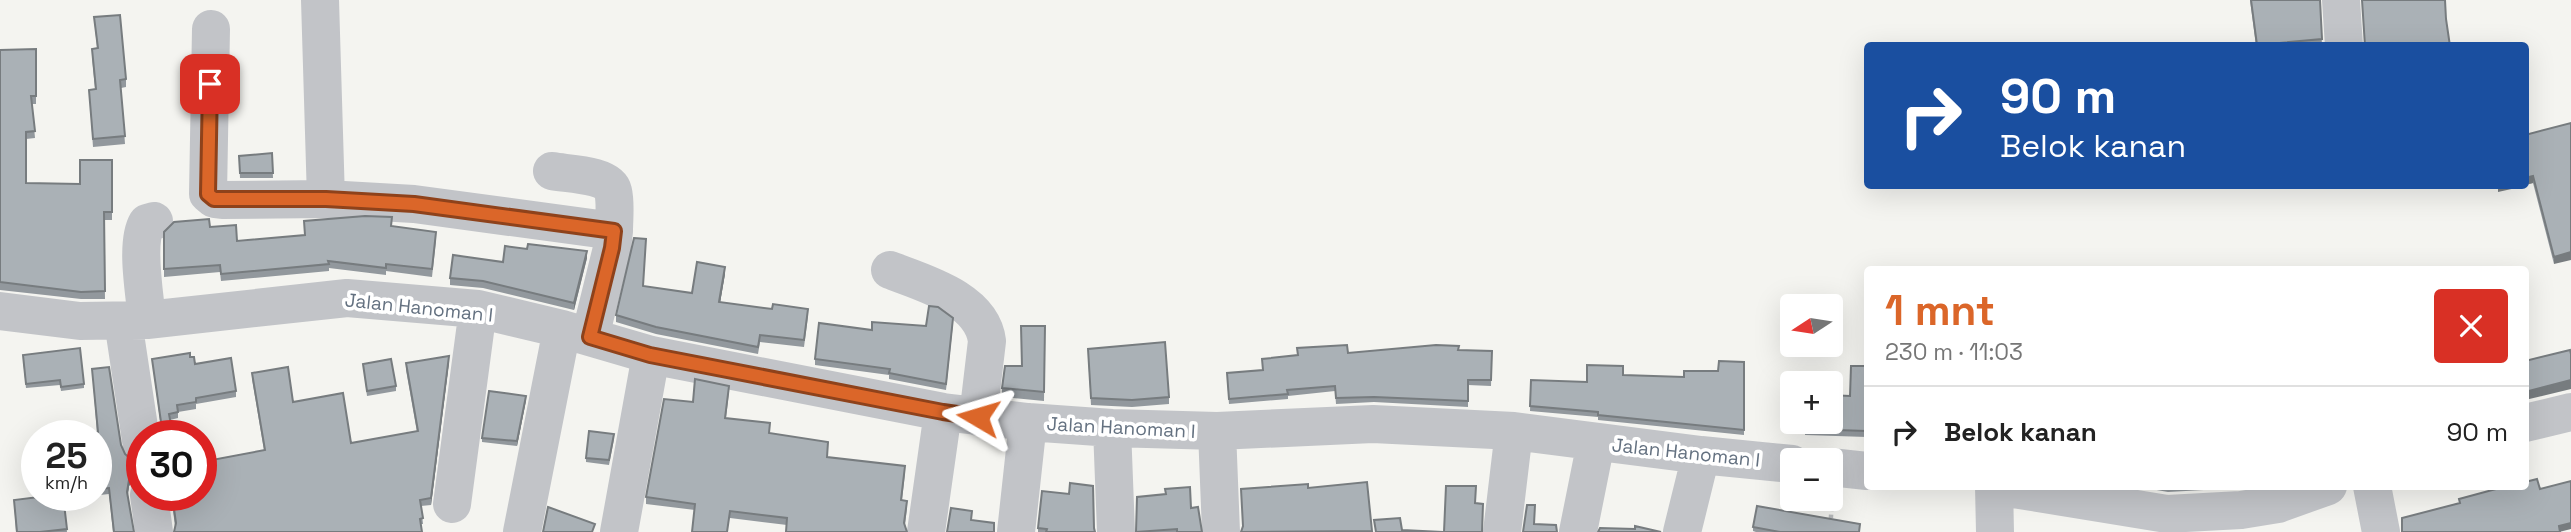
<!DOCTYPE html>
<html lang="id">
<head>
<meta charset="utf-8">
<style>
  body { margin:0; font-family:"Space Grotesk",sans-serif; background:#f2f2f2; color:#222; height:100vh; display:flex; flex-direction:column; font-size:26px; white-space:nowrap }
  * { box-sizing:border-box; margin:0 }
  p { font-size:23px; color:#767676 }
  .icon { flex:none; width:38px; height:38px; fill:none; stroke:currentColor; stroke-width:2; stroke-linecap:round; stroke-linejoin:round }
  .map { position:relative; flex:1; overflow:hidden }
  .details { position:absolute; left:1864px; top:266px; width:665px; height:224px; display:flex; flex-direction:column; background:#fff; border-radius:7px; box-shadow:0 7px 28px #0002 }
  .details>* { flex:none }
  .guide { position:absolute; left:1864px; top:42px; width:665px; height:147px; border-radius:7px; box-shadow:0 7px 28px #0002; background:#1a4fa0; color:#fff; overflow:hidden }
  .needle { width:46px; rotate:258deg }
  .controls { position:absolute; left:1780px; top:294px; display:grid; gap:14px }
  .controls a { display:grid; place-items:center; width:63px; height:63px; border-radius:7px; background:#fff; box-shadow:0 7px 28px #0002; font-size:35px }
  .speed { position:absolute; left:21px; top:420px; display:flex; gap:14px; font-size:35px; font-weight:700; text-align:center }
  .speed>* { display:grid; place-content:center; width:91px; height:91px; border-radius:50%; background:#fff; box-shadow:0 7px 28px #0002; line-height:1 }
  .speed small { font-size:18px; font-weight:400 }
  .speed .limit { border:10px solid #d22; background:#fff; color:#111 }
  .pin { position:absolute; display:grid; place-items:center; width:60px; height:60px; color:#fff; margin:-30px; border-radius:14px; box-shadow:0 4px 10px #0006 }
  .me { position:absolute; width:77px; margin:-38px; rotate:277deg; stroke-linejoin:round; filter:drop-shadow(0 0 5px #0008) }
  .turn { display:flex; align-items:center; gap:24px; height:147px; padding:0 21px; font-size:32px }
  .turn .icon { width:91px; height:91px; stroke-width:2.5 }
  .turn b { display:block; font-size:49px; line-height:60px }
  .round { display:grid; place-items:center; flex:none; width:74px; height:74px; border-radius:7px; background:#f2f2f2 }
  .overview { display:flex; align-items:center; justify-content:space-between; height:119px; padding:0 21px }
  h1 { font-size:42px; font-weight:700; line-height:52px; color:#db6629 }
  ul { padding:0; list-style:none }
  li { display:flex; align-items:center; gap:21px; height:91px; padding:0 21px; border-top:2px solid #e0e0e0 }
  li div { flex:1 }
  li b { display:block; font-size:26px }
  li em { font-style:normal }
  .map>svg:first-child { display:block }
</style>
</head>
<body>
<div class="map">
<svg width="2571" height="532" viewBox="0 0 2571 532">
  <rect width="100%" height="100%" fill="#f4f4f0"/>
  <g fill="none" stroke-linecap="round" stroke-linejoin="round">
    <!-- path -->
    <path stroke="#b9bbbd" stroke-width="4.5" stroke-dasharray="3.5 3.5" stroke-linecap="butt" d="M 2470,486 L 2472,492
      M 1830,532 L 1832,500"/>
    <!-- minor -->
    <path stroke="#c2c4c8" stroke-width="38" d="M 320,0 L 326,199
      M 2341,0 L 2344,46
      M 211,29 L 208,194 L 214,199 L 222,200 L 326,199 L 414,204 L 614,231 L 612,248 L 590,337
      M 552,171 C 567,174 609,174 613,191 C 616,203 614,219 614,231
      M 890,270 C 924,283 982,299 987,341 L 978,417
      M 0,311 L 80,321 L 147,320 L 347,298 L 478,309 L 562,329 L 651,355 L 943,412 L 1028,422 L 1112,428 L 1217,431 L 1373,424 L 1514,431 L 1701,455 L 1792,464
      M 147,320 C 145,296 135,243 147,223 L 154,221
      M 123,321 L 142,447
      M 2525,423 L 2571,412
      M 1112,428 L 1116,532
      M 1217,431 L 1221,532
      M 1830,467 L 1867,471
      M 1994,486 L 1995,532
      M 1995,486 L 2167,514 L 2241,510 L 2278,504 L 2328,486
      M 2372,486 L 2381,532
      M 149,495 L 154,532
      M 452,504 L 478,309
      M 522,532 L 562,329
      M 619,532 L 651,355
      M 926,532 L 943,412
      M 1016,532 L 1028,422
      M 1502,532 L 1514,431
      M 1578,532 L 1596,442
      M 1682,532 L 1701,455"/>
  </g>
  <!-- wall -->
  <path fill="#92989d" d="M 2250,0 L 2320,0 L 2322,46 L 2256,46 Z
    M 94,17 L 126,79 L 126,87 L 121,88 L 125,144 L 93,147 L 89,90 L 95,89 L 92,57 L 92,49 L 97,48 Z
    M 36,49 L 36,104 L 32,104 L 35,138 L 26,139 L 26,183 L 80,184 L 112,160 L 112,220 L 104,220 L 105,299 L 81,299 L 0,290 L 0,50 Z
    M 2571,123 L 2554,264 L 2533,183 L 2525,185 Z
    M 272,153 L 273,178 L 240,178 L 239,156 Z
    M 304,221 L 392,226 L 436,240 L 432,277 L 386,271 L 386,275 L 329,268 L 329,271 L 221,281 L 220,272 L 164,277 L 164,232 L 210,227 L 237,241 L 305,235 Z
    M 587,258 L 574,310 L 483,288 L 450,285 L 450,278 L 503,262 Z
    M 725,274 L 720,303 L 808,316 L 804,347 L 760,342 L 758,354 L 656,334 L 616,322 L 616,315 L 643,287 L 692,293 Z
    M 953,324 L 946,390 L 889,379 L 889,375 L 815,365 L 815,359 L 872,330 Z
    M 1045,326 L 1044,401 L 1002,397 L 1002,388 L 1022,366 Z
    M 1458,350 L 1492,351 L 1491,386 L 1468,385 L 1468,407 L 1374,402 L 1336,404 L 1335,391 L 1288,396 L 1288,399 L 1229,404 L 1227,379 L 1262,370 L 1348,353 Z
    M 1088,356 L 1169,397 L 1169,404 L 1132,407 L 1091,405 Z
    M 190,357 L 195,364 L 236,391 L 236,397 L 196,404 L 196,409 L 178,412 L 178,418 L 170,420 L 173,436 L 162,436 L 152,359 Z
    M 23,360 L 84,384 L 84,388 L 61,391 L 60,385 L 26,388 Z
    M 449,362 L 431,505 L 421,506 L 423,524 L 175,526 L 171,495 L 201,495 L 264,450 L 252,379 L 252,373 L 351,443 L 417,432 L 406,370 L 406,363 Z
    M 1744,362 L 1744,435 L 1598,420 L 1598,417 L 1530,411 L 1531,380 L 1587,382 L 1623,375 L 1684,377 L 1718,371 Z
    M 363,364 L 396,386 L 396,391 L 367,396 Z
    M 1867,366 L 1867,437 L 1805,435 L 1805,422 L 1850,396 Z
    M 92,369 L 121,445 L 135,478 L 129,486 L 128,495 L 134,532 L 113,532 L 109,494 L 64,499 L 67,532 L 16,532 L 14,500 L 49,495 L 96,495 L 96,436 L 97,433 Z
    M 729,392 L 726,418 L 770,433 L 828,449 L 827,457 L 905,473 L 902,500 L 907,508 L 905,525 L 787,525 L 730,518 L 695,510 L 646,504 L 646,497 L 693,402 Z
    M 526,400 L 517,446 L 482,442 L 482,438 Z
    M 614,439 L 609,465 L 586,462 L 586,458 Z
    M 2134,486 L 2244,486 L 2243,487 L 2239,488 L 2168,492 Z
    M 1191,508 L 1202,532 L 1136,532 Z
    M 1753,527 L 1859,532 L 1756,532 L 1753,531 Z
    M 1038,528 L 1094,528 L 1095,532 L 1038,532 Z"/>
  <!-- shaded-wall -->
  <path fill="#777c7f" d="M 2533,176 L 2533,183 L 2525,185 L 2525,178 Z
    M 2498,186 L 2525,186 L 2498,192 Z
    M 587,251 L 587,258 L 574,310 L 574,303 Z
    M 2571,252 L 2571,260 L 2554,264 L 2554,257 Z
    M 725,267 L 725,274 L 719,309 L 719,302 Z
    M 449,356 L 449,362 L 431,505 L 431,498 Z
    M 2571,380 L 2571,389 L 2525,400 L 2525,392 Z
    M 526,396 L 526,400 L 517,446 L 517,441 Z
    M 142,469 L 142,475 L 135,478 L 129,486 L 127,498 L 129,480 L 135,472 Z
    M 2571,523 L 2571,529 L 2559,532 L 2559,526 Z"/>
  <!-- building -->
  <path fill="#aab1b6" stroke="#777c7f" stroke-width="2" d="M 2251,0 L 2320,0 L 2322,39 L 2257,45 Z
    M 2362,0 L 2445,0 L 2446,19 L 2450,46 L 2365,46 Z
    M 120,15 L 126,79 L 120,80 L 125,136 L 93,139 L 89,90 L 96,89 L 92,49 L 98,48 L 94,17 Z
    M 36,49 L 36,96 L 31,96 L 35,131 L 26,132 L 26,183 L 80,184 L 80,160 L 112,160 L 112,212 L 104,212 L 105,291 L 81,292 L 0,282 L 0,50 Z
    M 2571,123 L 2571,252 L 2554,257 L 2533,176 L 2525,178 L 2525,135 Z
    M 272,153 L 273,173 L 240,173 L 239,156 Z
    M 365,216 L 392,217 L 391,226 L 436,232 L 432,269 L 386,264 L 386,268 L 328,261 L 329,264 L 221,274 L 220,265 L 164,269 L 164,232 L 174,222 L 209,219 L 210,227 L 236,225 L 237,241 L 305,235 L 304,221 Z
    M 634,238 L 646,239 L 643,286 L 692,293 L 697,262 L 725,267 L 719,302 L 772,309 L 773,304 L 808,309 L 804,340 L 760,335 L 758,347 L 656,327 L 616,315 Z
    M 528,244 L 587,251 L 574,303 L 483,281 L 450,278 L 453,255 L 503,262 L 505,246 L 527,249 Z
    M 929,306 L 938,307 L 953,318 L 946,384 L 889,373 L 890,369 L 815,359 L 819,323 L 872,330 L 872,322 L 926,326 Z
    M 1021,326 L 1045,326 L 1044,392 L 1002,388 L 1005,366 L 1022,366 Z
    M 1165,342 L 1169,397 L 1132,400 L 1091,398 L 1088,349 Z
    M 1347,345 L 1348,353 L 1436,345 L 1459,346 L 1458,350 L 1492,351 L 1491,380 L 1468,380 L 1468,401 L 1374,397 L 1336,398 L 1335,386 L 1287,390 L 1288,394 L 1229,399 L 1227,373 L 1263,370 L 1262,359 L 1298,355 L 1297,348 Z
    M 80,348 L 84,384 L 61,387 L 60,380 L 26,384 L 23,355 Z
    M 2570,350 L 2571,354 L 2571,380 L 2525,392 L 2525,361 Z
    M 190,353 L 190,357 L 194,357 L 195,364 L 231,358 L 236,391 L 196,398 L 196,402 L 177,405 L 178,412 L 169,414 L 173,436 L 163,436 L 152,359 Z
    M 449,356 L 431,498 L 420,500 L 423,518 L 420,519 L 422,532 L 174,532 L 176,523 L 172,495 L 201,495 L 201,462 L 265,450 L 252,373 L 288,367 L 293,402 L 343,393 L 351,443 L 418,431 L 406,363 Z
    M 391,359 L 396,386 L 367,391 L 363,364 Z
    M 1719,361 L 1744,362 L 1744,430 L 1598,415 L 1598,412 L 1530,406 L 1531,380 L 1587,382 L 1587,365 L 1623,366 L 1623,375 L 1684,377 L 1684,371 L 1718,371 Z
    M 1851,366 L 1867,366 L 1867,431 L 1805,429 L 1805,422 L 1830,422 L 1830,395 L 1850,396 Z
    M 109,367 L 121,445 L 125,454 L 133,461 L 142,462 L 142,469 L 135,472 L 129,480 L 127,492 L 134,532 L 114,532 L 109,488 L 96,489 L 96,436 L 67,436 L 98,432 L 92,369 Z
    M 695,379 L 729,386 L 725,418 L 770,423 L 769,433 L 828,442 L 827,457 L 905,466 L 901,500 L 907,501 L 904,523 L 907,532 L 786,532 L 787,518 L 730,511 L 727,532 L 692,532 L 695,504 L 646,497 L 664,399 L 693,402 Z
    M 489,391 L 526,396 L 517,441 L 482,438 Z
    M 589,431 L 614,434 L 609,460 L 586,458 Z
    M 2537,479 L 2540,489 L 2571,481 L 2571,523 L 2559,526 L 2560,532 L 2402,532 L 2402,518 L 2460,503 L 2459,499 L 2507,486 L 2525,486 L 2525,482 Z
    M 1367,482 L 1372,531 L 1241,532 L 1243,526 L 1241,489 L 1308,484 L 1308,488 Z
    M 1070,483 L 1093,486 L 1094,528 L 1095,532 L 1046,532 L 1047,529 L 1038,528 L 1042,491 L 1069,494 Z
    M 1446,486 L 1476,486 L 1475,503 L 1483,504 L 1482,532 L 1444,532 Z
    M 1190,487 L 1191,508 L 1198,507 L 1202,532 L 1177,532 L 1177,529 L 1136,532 L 1137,497 L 1166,494 L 1165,489 Z
    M 55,495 L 63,495 L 67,529 L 40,532 L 17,532 L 14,500 Z
    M 1527,505 L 1535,505 L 1534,524 L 1556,525 L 1557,532 L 1523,532 Z
    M 1757,506 L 1860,524 L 1859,532 L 1780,532 L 1753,527 Z
    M 548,507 L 595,524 L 592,532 L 543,532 Z
    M 951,508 L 972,511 L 971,520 L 994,523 L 994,532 L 947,532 Z
    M 1400,518 L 1402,530 L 1443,532 L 1376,532 L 1374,520 Z
    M 1635,526 L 1661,532 L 1598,532 L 1600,528 L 1635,529 Z"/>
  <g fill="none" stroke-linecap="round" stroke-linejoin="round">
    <defs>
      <path id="route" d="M 210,84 L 208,194 L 214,199 L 326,199 L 414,204 L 614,231 L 612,248 L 590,337 L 650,355 L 943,412 L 978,417"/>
    </defs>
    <!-- route casing -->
    <use href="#route" stroke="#8e421b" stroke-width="18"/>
    <!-- route -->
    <use href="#route" stroke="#db6629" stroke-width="12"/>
  </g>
  <g text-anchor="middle" stroke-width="7" stroke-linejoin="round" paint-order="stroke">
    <!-- street labels -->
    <g font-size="19" fill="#647180" stroke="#fff">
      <text transform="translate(419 307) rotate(6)" y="7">Jalan Hanoman I</text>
      <text transform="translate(1121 427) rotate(3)" y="7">Jalan Hanoman I</text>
      <text transform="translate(1686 452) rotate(6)" y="7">Jalan Hanoman I</text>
    </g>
  </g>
</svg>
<div class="controls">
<a><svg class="needle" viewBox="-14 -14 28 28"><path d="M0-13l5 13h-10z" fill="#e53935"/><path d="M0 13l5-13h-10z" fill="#767676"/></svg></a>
<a>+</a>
<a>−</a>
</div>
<div class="speed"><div>25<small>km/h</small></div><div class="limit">30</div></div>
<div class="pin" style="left:210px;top:84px;background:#d93025"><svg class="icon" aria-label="arrive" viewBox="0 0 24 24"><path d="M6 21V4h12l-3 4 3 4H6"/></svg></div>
<svg class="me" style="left:978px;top:417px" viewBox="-20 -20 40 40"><path d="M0-17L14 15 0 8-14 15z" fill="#db6629" stroke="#fff" stroke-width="4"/></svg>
<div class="guide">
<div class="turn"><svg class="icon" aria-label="right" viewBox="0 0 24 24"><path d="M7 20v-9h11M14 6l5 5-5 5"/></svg><div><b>90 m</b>Belok kanan</div></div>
</div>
<section class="details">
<div class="overview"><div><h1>1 mnt</h1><p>230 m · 11:03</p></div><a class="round" style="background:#d93025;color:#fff"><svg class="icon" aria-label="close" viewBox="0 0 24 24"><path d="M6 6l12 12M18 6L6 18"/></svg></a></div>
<ul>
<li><svg class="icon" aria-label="right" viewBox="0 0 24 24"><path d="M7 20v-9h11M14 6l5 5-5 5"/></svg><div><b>Belok kanan</b></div><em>90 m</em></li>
</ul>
</section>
</div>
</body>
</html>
